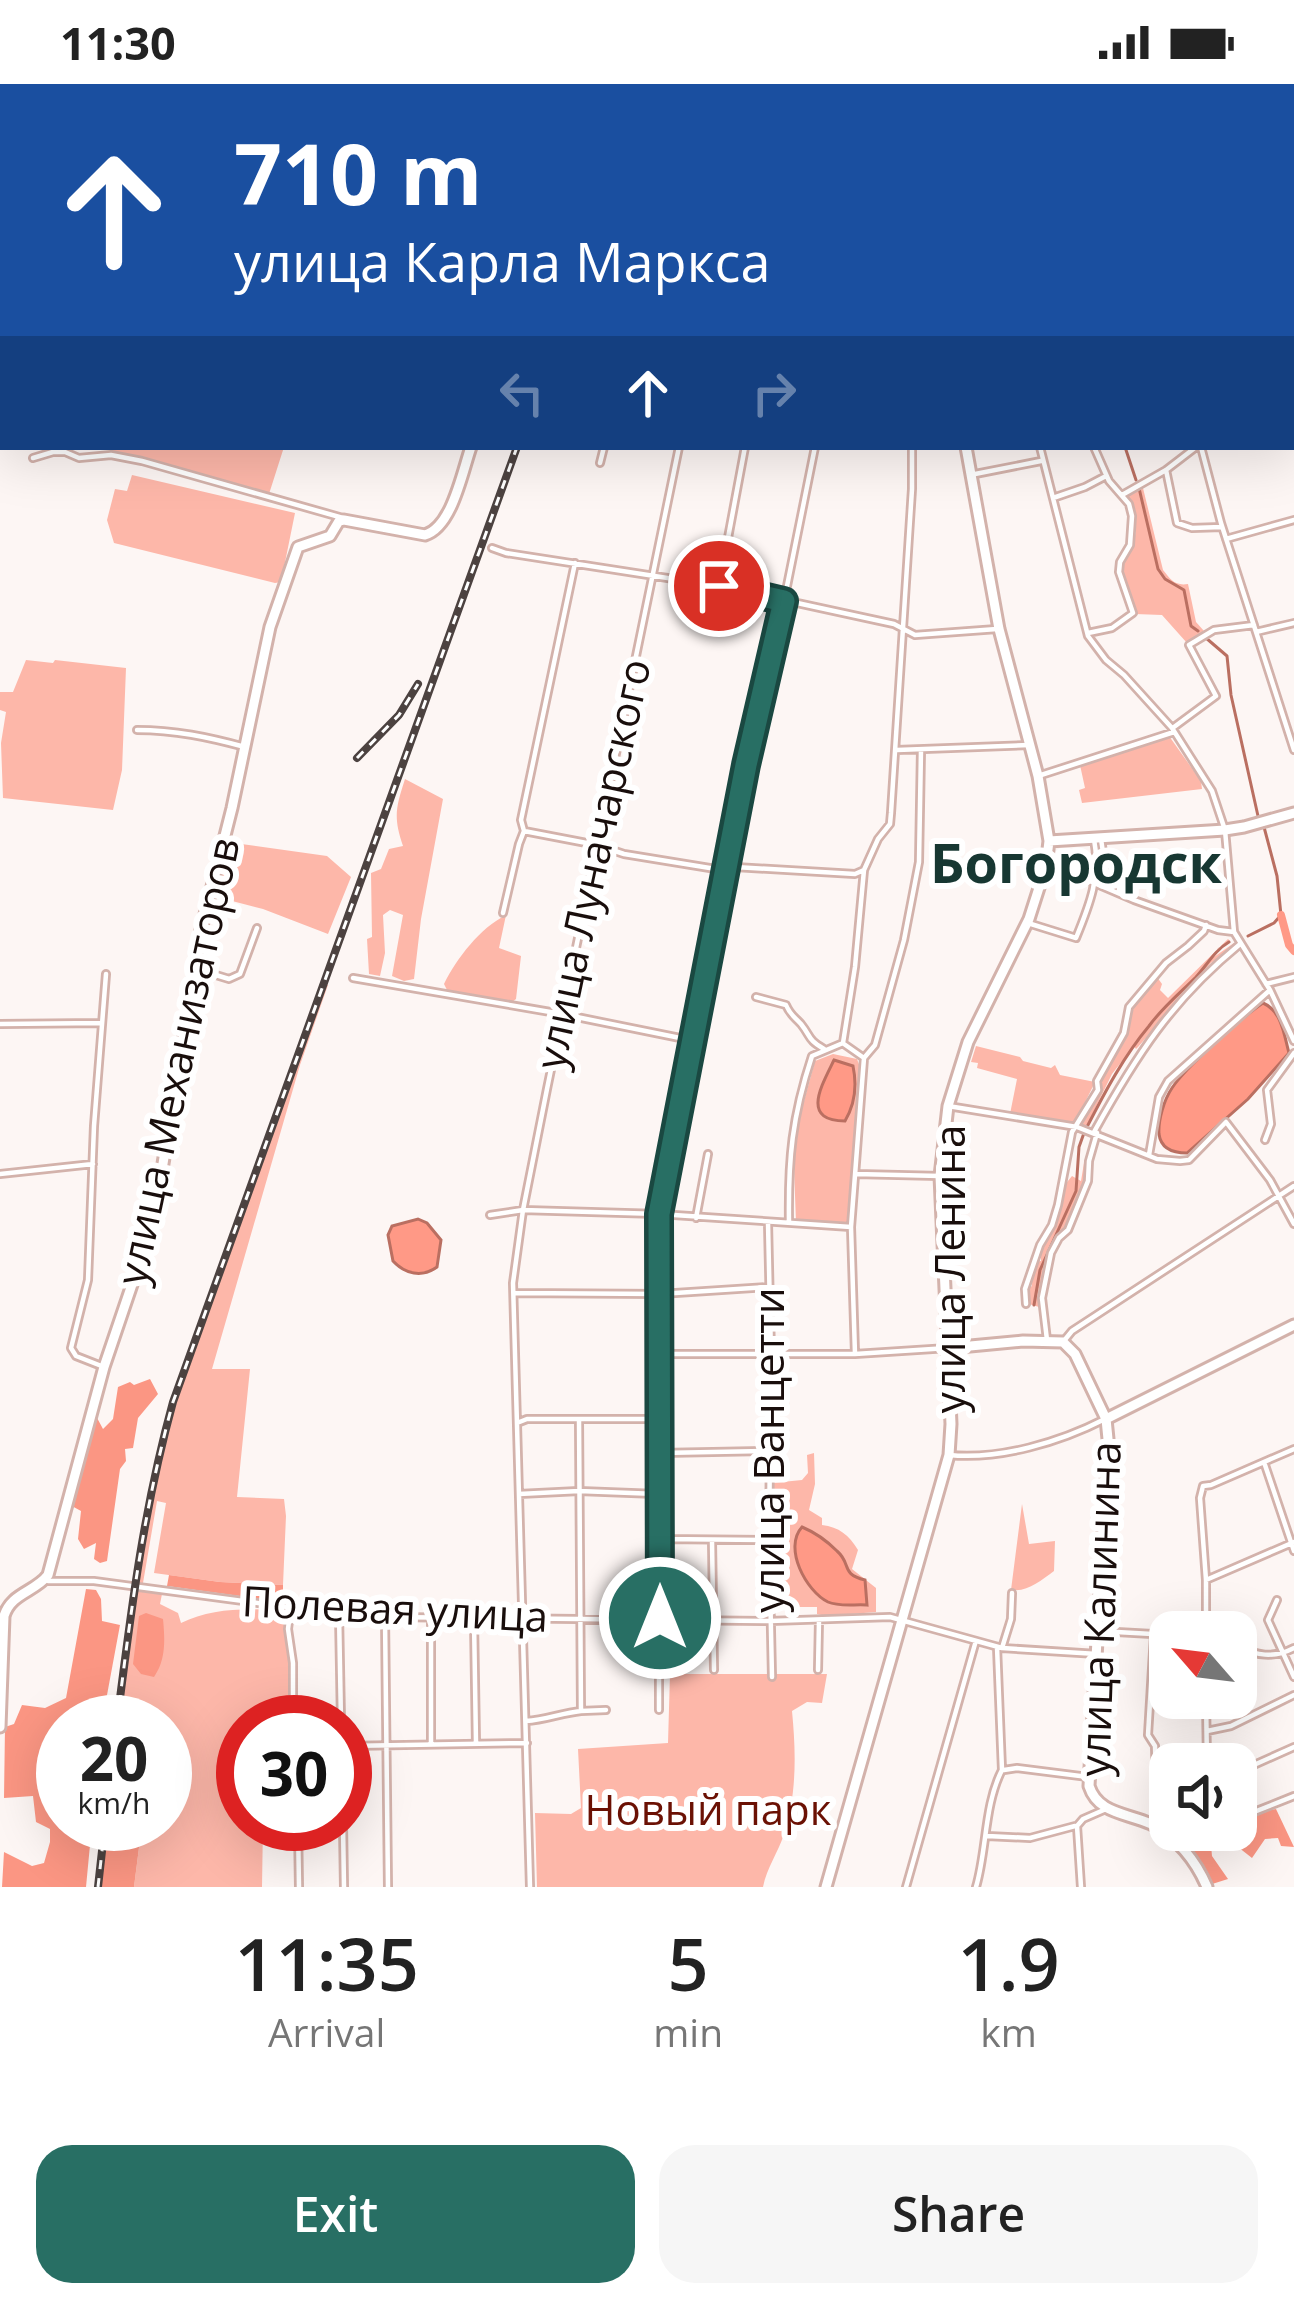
<!DOCTYPE html>
<html lang="en">
<head>
<meta charset="utf-8">
<style>
  body { margin:0; font-family:"Open Sans",sans-serif; background:#f6f6f6; color:#222; height:100vh; display:flex; flex-direction:column; font-size:45px; white-space:nowrap }
  * { box-sizing:border-box; margin:0 }
  p { font-size:39px; color:#767676 }
  .icon { flex:none; width:66px; height:66px; fill:none; stroke:currentColor; stroke-width:2; stroke-linecap:round; stroke-linejoin:round }
  .map { position:relative; height:1803px; overflow:hidden }
  .details { display:flex; flex-direction:column; background:#fff; flex:1 }
  .details>* { flex:none }
  .banner { position:absolute; left:0px; top:0px; width:1296px; height:366px; box-shadow:0 12px 48px #0002; background:#1a4fa0; color:#fff; overflow:hidden }
  .needle { width:78px; rotate:298deg }
  .fabs { position:absolute; left:1149px; top:1527px; display:grid; gap:24px }
  .fabs a { display:grid; place-items:center; width:108px; height:108px; border-radius:24px; background:#fff; box-shadow:0 12px 48px #0002; font-size:60px }
  .speed { position:absolute; left:36px; top:1611px; display:flex; gap:24px; font-size:60px; font-weight:700; text-align:center }
  .speed>* { display:grid; place-content:center; width:156px; height:156px; border-radius:50%; background:#fff; box-shadow:0 12px 48px #0002; line-height:1 }
  .speed small { font-size:30px; font-weight:400 }
  .speed .limit { border:18px solid #d22; background:#fff; color:#111 }
  .pin { position:absolute; display:grid; place-items:center; width:102px; height:102px; color:#fff; margin:-51px; border:6px solid #fff; border-radius:50%; box-shadow:0 3px 12px #0007 }
  .me { position:absolute; width:132px; margin:-66px; rotate:0deg; stroke-linejoin:round; filter:drop-shadow(0 0 9px #0008) }
  .turn { display:flex; align-items:center; gap:42px; height:252px; padding:0 36px; font-size:54px }
  .turn .icon { width:156px; height:156px; stroke-width:2.5 }
  .turn b { display:block; font-size:84px; line-height:102px }
  .lanes { display:flex; align-items:center; height:114px; padding:0 36px; background:#0003; justify-content:center; gap:60px; direction:ltr }
  .lanes .off { opacity:.35 }
  .eta { display:flex; justify-content:space-evenly; align-items:center; height:204px; text-align:center }
  .eta b { font-size:72px; font-weight:600; line-height:84px }
  .primary-button { display:flex; gap:24px; margin-top:auto; padding:24px 36px }
  .primary-button a { flex:1; height:138px; border-radius:36px; background:#286f64; color:#fff; font-size:48px; font-weight:600; line-height:138px; text-align:center }
  .primary-button a+a { background:#f6f6f6; color:#222 }
  .status { display:flex; justify-content:space-between; align-items:center; height:84px; padding:0 60px; background:#fff; direction:ltr }
  .status svg { height:33px; fill:currentColor }
  .map>svg:first-child { display:block }
</style>
</head>
<body>
<div class="status"><b>11:30</b><svg viewBox="0 0 49 12"><path d="M0 12V9h3v3zM5 12V6h3v6zM10 12V3h3v9zM15 12V0h3v12zM26 1h20v11H26zM47 4h2v5h-2z"/></svg></div>
<div class="map">
<svg width="1294" height="1803" viewBox="0 0 1294 1803">
  <rect width="100%" height="100%" fill="#fdf6f4"/>
  <!-- green -->
  <path fill="#fdb7a9" fill-rule="evenodd" d="M 98,363 L 284,363 L 269,410 Z
    M 132,391 L 295,429 L 281,498 L 275,499 L 114,459 L 107,436 L 115,405 L 127,407 Z
    M 1142,400 L 1163,486 C 1171,496 1175,502 1188,500 L 1196,538 L 1204,547 L 1187,559 L 1162,531 L 1135,530 C 1130,515 1118,496 1122,480 C 1123,476 1131,466 1132,462 C 1139,446 1135,427 1127,412 Z
    M 26,576 L 53,579 L 55,576 L 126,584 L 122,686 L 113,726 L 3,714 L 1,659 L 6,628 L 0,626 L 0,608 L 13,608 Z
    M 1169,652 L 1201,697 L 1202,705 L 1082,719 L 1079,706 L 1085,704 L 1080,681 L 1082,677 Z
    M 405,695 L 443,715 L 421,835 L 414,895 L 404,897 L 392,892 L 403,831 L 390,826 L 383,831 L 385,869 L 380,892 L 369,890 L 367,855 L 372,853 L 371,789 L 381,785 L 389,765 L 403,762 C 393,733 396,723 405,695 Z
    M 227,758 L 327,772 L 351,793 L 328,850 L 263,825 L 213,812 Z
    M 506,831 L 499,864 L 521,872 L 516,915 L 512,918 L 448,908 L 444,900 C 457,874 480,844 506,831 Z
    M 1228,855 L 1230,857 L 1218,864 L 1211,875 L 1234,859 L 1237,861 L 1211,879 L 1138,963 L 1136,965 L 1134,962 L 1112,990 L 1086,1043 L 1080,1042 C 1093,1013 1106,985 1121,957 L 1124,958 L 1131,925 L 1157,893 L 1162,900 L 1160,906 L 1168,914 Z
    M 324,899 L 328,901 L 300,981 L 212,1285 L 250,1285 L 237,1413 L 284,1415 L 286,1432 L 283,1501 L 220,1498 L 154,1489 L 166,1419 L 157,1417 L 143,1499 L 134,1498 L 153,1399 L 173,1318 Z
    M 976,962 L 1020,973 L 1023,977 L 1051,984 L 1055,981 L 1060,991 L 1095,998 L 1074,1041 L 1010,1030 L 1017,995 L 977,984 L 978,979 L 971,978 Z
    M 833,970 L 857,975 L 860,983 L 850,1137 L 847,1141 L 796,1138 L 793,1057 L 815,977 Z
    M 1084,1079 L 1085,1097 L 1067,1144 L 1058,1153 L 1046,1185 L 1039,1223 L 1029,1220 L 1026,1205 L 1032,1202 L 1030,1194 L 1035,1178 L 1041,1177 L 1041,1167 L 1063,1103 L 1072,1092 L 1081,1097 Z
    M 814,1369 L 815,1400 L 809,1426 L 822,1434 L 822,1441 C 839,1443 849,1451 858,1466 L 852,1485 L 876,1504 L 876,1528 L 826,1532 L 817,1530 L 817,1523 L 779,1523 L 777,1456 L 772,1456 L 772,1399 L 802,1396 L 808,1389 L 807,1371 ZM 795,1462 L 838,1467 L 849,1489 L 865,1496 L 855,1520 C 813,1514 810,1507 794,1468 Z
    M 1022,1420 L 1029,1460 L 1055,1457 L 1054,1487 C 1040,1497 1028,1508 1011,1506 Z
    M 134,1505 L 162,1510 L 160,1520 L 178,1529 L 181,1539 C 215,1522 258,1524 295,1528 L 286,1541 L 290,1579 L 289,1638 L 243,1638 L 243,1740 L 263,1740 L 262,1803 L 134,1803 L 142,1740 L 165,1740 L 165,1638 L 139,1638 L 120,1625 Z
    M 670,1590 L 827,1590 L 822,1619 L 807,1618 L 792,1627 C 796,1668 797,1710 784,1750 C 778,1769 767,1783 763,1803 L 537,1803 L 535,1729 L 571,1730 L 581,1724 L 578,1665 L 668,1659 Z"/>
  <!-- forest -->
  <path fill="#fb9683" d="M 150,1295 L 158,1310 L 138,1334 L 133,1364 L 125,1365 L 126,1377 L 120,1385 L 107,1477 L 100,1479 L 94,1475 L 96,1459 L 84,1465 L 78,1455 L 81,1427 L 70,1421 L 96,1332 L 103,1345 L 113,1335 L 118,1303 L 130,1298 L 134,1301 Z
    M 169,1491 L 220,1498 L 283,1501 L 283,1518 L 167,1502 Z
    M 86,1505 L 96,1506 L 101,1515 L 102,1537 L 120,1541 L 102,1638 L 63,1638 L 63,1740 L 92,1740 L 86,1803 L 2,1803 L 4,1768 L 32,1782 L 44,1779 L 50,1758 L 50,1745 L 36,1738 L 33,1712 L 4,1714 L 5,1643 L 14,1640 L 22,1621 L 45,1624 L 66,1614 Z
    M 146,1529 L 163,1535 C 165,1556 166,1576 154,1593 L 141,1590 L 133,1580 L 139,1532 Z
    M 1244,1710 L 1253,1729 L 1276,1725 L 1294,1763 L 1281,1762 L 1278,1754 L 1265,1755 L 1252,1774 L 1238,1763 L 1230,1747 L 1211,1761 L 1212,1772 L 1228,1795 L 1209,1801 L 1183,1760 L 1188,1752 L 1193,1760 L 1226,1746 L 1236,1746 L 1245,1737 L 1241,1712 Z
    M 108,1740 L 142,1740 L 134,1803 L 101,1803 Z"/>
  <!-- water -->
  <path fill="#ff9986" stroke="#ba6f61" stroke-width="3" d="M 1263,919 C 1282,927 1284,951 1289,969 L 1248,1015 L 1187,1069 C 1175,1069 1161,1066 1159,1050 C 1158,1036 1164,1016 1172,1004 C 1185,984 1242,933 1263,919 Z
    M 834,976 L 853,982 C 857,1001 855,1020 845,1037 C 800,1037 822,1001 834,976 Z
    M 418,1135 L 427,1139 L 441,1156 L 437,1183 C 422,1194 405,1190 393,1177 L 388,1151 L 392,1142 Z
    M 802,1443 C 814,1448 828,1458 837,1467 C 852,1480 840,1490 865,1496 L 867,1521 C 855,1520 839,1523 828,1518 C 806,1507 783,1464 802,1443 Z"/>
  <g fill="none" stroke-linecap="round" stroke-linejoin="round">
    <!-- stream -->
    <path stroke="#ba6f61" stroke-width="3" d="M 1073,3 L 1074,0
      M 0,272 L 3,277
      M 1125,363 L 1136,396
      M 1139,404 L 1158,485 L 1165,495 L 1184,506 L 1191,542 L 1198,547
      M 1206,554 L 1227,572 L 1231,611 L 1258,732
      M 1248,852 L 1274,839 L 1281,831 L 1277,792 L 1264,743
      M 1088,1041 C 1106,1006 1124,972 1149,942 C 1162,924 1180,909 1196,893 C 1207,881 1215,866 1229,858
      M 1034,1221 L 1040,1186 L 1076,1107 L 1079,1063 L 1084,1049"/>
    <!-- river -->
    <path stroke="#ff9986" stroke-width="8" d="M 1281,831 L 1289,861 L 1294,867"/>
    <defs>
      <path id="street" d="M 1103,0 L 1103,3
        M 1196,0 L 1196,3
        M 1236,0 L 1237,3
        M 800,3 L 807,0
        M 1293,142 L 1294,142
        M 1293,191 L 1294,194
        M 1040,363 L 1088,552 L 1106,576 L 1124,591 L 1172,644 L 1212,707 L 1225,746 L 1234,848 L 1270,906 L 1294,957
        M 1201,363 L 1221,439 L 1294,666
        M 33,374 L 53,368 L 65,368 L 79,374 L 111,371 L 142,377 L 343,434
        M 600,379 L 604,363
        M 1166,386 L 1177,439 L 1192,444 L 1222,443
        M 970,391 L 1041,377
        M 1122,411 L 1166,386 L 1196,363
        M 1053,414 L 1085,403 L 1106,392
        M 1226,455 L 1294,436
        M 492,464 L 506,469 L 719,502 L 894,540 L 915,551 L 997,545
        M 719,502 L 745,363
        M 1256,548 L 1294,539
        M 1088,549 L 1112,544 L 1133,529 L 1119,488 L 1120,478 L 1130,461 L 1132,432 L 1129,420 L 1109,397 L 1094,363
        M 1174,643 L 1216,612 L 1189,561 L 1214,546 L 1254,541
        M 137,646 C 175,646 208,653 245,663
        M 897,666 L 1029,661
        M 1038,692 L 1174,648
        M 524,747 L 597,761 L 624,770 L 722,786 L 735,783 L 855,790 L 864,786
        M 1101,755 L 1104,775 L 1102,800
        M 1085,795 L 1134,816 L 1218,846 L 1234,848
        M 1110,802 L 1112,788 L 1119,788 L 1119,809
        M 503,829 L 519,760 L 524,747 L 521,736 L 575,479
        M 1031,840 L 1076,854 C 1090,820 1101,792 1094,755
        M 193,884 L 229,895 L 240,890 L 257,844
        M 353,894 L 562,930 L 690,956
        M 1266,900 L 1294,893
        M 756,913 L 786,921 C 790,931 795,933 801,940 C 812,954 807,955 824,965
        M 0,940 L 102,939
        M 843,959 L 855,883 L 864,786 L 878,755 L 890,740 L 891,729 L 912,405 L 912,363
        M 844,960 L 864,974
        M 864,974 L 875,961 L 904,856 L 919,778 L 921,666
        M 948,1022 L 1077,1043 L 1157,1075 L 1180,1077 L 1189,1076 L 1226,1038 L 1270,1096 L 1294,1140
        M 1265,1056 L 1271,1040 L 1267,1006 L 1294,969
        M 1149,1071 L 1159,1013 L 1168,997 L 1270,906
        M 0,1090 L 93,1080
        M 856,1090 L 940,1092
        M 490,1131 L 523,1126 L 659,1130 L 851,1143
        M 696,1134 L 708,1070
        M 768,1139 L 771,1271 L 769,1456 L 772,1593
        M 789,1139 C 788,1075 792,1033 812,972 L 843,959
        M 514,1209 L 660,1210 L 769,1203
        M 1026,1220 L 1025,1205 L 1040,1161 L 1052,1141 L 1058,1121 L 1072,1048 L 1098,1006 L 1097,997 L 1124,949 L 1129,923 L 1166,879 L 1188,862 L 1204,847 L 1206,841
        M 1047,1256 L 1042,1214 L 1051,1169 L 1059,1154 L 1068,1146 L 1088,1097 L 1089,1077 L 1097,1049 L 1094,1048 C 1136,972 1171,917 1239,861
        M 1063,1258 L 1072,1247 L 1294,1102
        M 660,1270 L 855,1270 L 948,1264
        M 855,1270 L 851,1143 L 864,974
        M 104,1283 L 76,1272 L 71,1264 L 88,1196 L 94,1042 L 106,890
        M 517,1339 L 527,1335 L 659,1335
        M 661,1369 L 769,1367
        M 949,1371 C 1000,1376 1060,1358 1105,1335
        M 1265,1381 L 1294,1467
        M 519,1410 L 579,1407 L 657,1410
        M 661,1455 L 769,1456
        M 712,1457 L 714,1586
        M 1206,1496 L 1294,1458
        M 48,1497 L 94,1497 L 302,1525 L 385,1533 L 770,1537 L 890,1533 L 1002,1564 L 1097,1570
        M 1277,1516 L 1268,1536 L 1294,1593
        M 339,1529 L 341,1638
        M 385,1533 L 388,1803
        M 474,1536 L 476,1659
        M 1099,1547 L 1170,1551
        M 1206,1548 L 1206,1496 L 1200,1414 L 1203,1402 L 1211,1401 L 1294,1365
        M 1154,1551 L 1148,1651 L 1155,1662 L 1157,1732
        M 1236,1563 C 1257,1571 1273,1575 1294,1564
        M 1002,1564 L 1011,1535 L 1012,1509
        M 818,1586 L 819,1536
        M 1206,1614 L 1207,1680
        M 659,1626 L 659,1130 L 746,681 L 784,517 L 815,363
        M 581,1627 L 606,1626
        M 526,1637 C 546,1636 561,1629 581,1627 L 579,1335
        M 293,1638 L 293,1579 L 288,1545 L 289,1537 L 302,1525
        M 1207,1647 L 1231,1642 L 1294,1611
        M 431,1660 L 431,1534
        M 345,1662 L 527,1659
        M 1004,1686 L 1017,1684 L 1088,1693
        M 1236,1689 L 1294,1663
        M 1254,1728 L 1294,1712
        M 298,1740 L 299,1803
        M 343,1740 L 344,1803
        M 1151,1740 L 1170,1717
        M 987,1752 L 1030,1754 L 1075,1742
        M 530,1803 L 513,1199 L 523,1126 L 547,1005 L 679,363
        M 906,1803 L 975,1560
        M 976,1803 C 987,1766 984,1721 1002,1686 L 997,1563
        M 1081,1803 L 1077,1742 L 1083,1735 L 1106,1725"/>
      <path id="secondary" d="M 357,0 L 368,3
        M 855,0 L 856,3
        M 623,3 L 624,0
        M 1049,757 L 1225,746 L 1244,743 L 1294,729
        M 949,1264 L 1023,1257 L 1063,1258 L 1075,1270 L 1106,1335 L 1108,1355 L 1089,1702 C 1098,1730 1127,1729 1151,1740 C 1177,1753 1196,1777 1207,1803
        M 1106,1335 L 1294,1241
        M 0,1643 L 4,1532 C 11,1509 35,1508 48,1491 L 104,1283 L 142,1171 L 161,1092 L 201,846 L 232,724 L 270,543 L 298,463 L 330,452 L 339,437 L 344,436 L 425,451 C 452,443 462,389 471,363
        M 826,1803 L 949,1371 L 951,1340 L 940,1092 L 948,1022 L 968,958 L 1029,835 L 1046,782 L 1049,757 L 1038,692 L 999,545 L 966,363"/>
    </defs>
    <!-- street casing -->
    <use href="#street" stroke="#d3b2ab" stroke-width="10"/>
    <!-- secondary casing -->
    <use href="#secondary" stroke="#d3b2ab" stroke-width="15"/>
    <!-- street -->
    <use href="#street" stroke="#fff" stroke-width="4.5"/>
    <!-- secondary -->
    <use href="#secondary" stroke="#fff" stroke-width="9"/>
    <defs>
      <path id="rail" d="M 645,3 L 646,0
        M 357,674 L 399,631 L 418,600
        M 117,1638 C 131,1527 143,1427 173,1318 L 517,363
        M 98,1803 L 105,1740"/>
    </defs>
    <!-- rail casing -->
    <use href="#rail" stroke="#4c4240" stroke-width="8"/>
    <!-- rail -->
    <use href="#rail" stroke="#fff" stroke-width="3" stroke-dasharray="9" stroke-linecap="butt"/>
  </g>
  <g fill="none" stroke-linecap="round" stroke-linejoin="round">
    <defs>
      <path id="route" d="M 660,1534 L 659,1130 L 746,681 L 784,517 L 719,502"/>
    </defs>
    <!-- route casing -->
    <use href="#route" stroke="#1a4841" stroke-width="30"/>
    <!-- route -->
    <use href="#route" stroke="#286f64" stroke-width="21"/>
  </g>
  <g text-anchor="middle" stroke-width="12" stroke-linejoin="round" paint-order="stroke">
    <!-- street labels -->
    <g font-size="42" fill="#190e0c" stroke="#fff">
      <text transform="translate(593 780) rotate(-78)" y="15">улица Луначарского</text>
      <text transform="translate(178 977) rotate(-78)" y="15">улица Механизаторов</text>
      <text transform="translate(950 1185) rotate(-90)" y="15">улица Ленина</text>
      <text transform="translate(769 1366) rotate(-90)" y="15">улица Ванцетти</text>
      <text transform="translate(395 1525) rotate(3)" y="15">Полевая улица</text>
      <text transform="translate(1100 1525) rotate(-88)" y="15">улица Калинина</text>
    </g>
    <!-- park labels -->
    <g font-size="42" fill="#6b1104" stroke="#fff">
      <text x="708" y="1741">Новый парк</text>
    </g>
    <!-- district labels -->
    <g font-size="54" font-weight="bold" fill="#173732" stroke="#fff">
      <text x="1076" y="799">Богородск</text>
    </g>
  </g>
</svg>
<div class="fabs">
<a><svg class="needle" viewBox="-14 -14 28 28"><path d="M0-13l5 13h-10z" fill="#e53935"/><path d="M0 13l5-13h-10z" fill="#767676"/></svg></a>
<a><svg class="icon" aria-label="sound" viewBox="0 0 24 24"><path d="M4 9h4l5-4v14l-5-4H4zM17 9q2 3 0 6"/></svg></a>
</div>
<div class="speed"><div>20<small>km/h</small></div><div class="limit">30</div></div>
<div class="pin" style="left:719px;top:502px;background:#d93025"><svg class="icon" aria-label="arrive" viewBox="0 0 24 24"><path d="M6 21V4h12l-3 4 3 4H6"/></svg></div>
<svg class="me" style="left:660px;top:1534px" viewBox="-20 -20 40 40"><circle r="17" fill="#286f64" stroke="#fff" stroke-width="3"/><path d="M0-11L8 9 0 5-8 9z" fill="#fff"/></svg>
<div class="banner">
<div class="turn"><svg class="icon" aria-label="ahead" viewBox="0 0 24 24"><path d="M12 20V5M6 11l6-6 6 6"/></svg><div><b>710 m</b>улица Карла Маркса</div></div>
<div class="lanes"><svg class="icon off" aria-label="left" viewBox="0 0 24 24"><path d="M17 20v-9H6M10 6l-5 5 5 5"/></svg><svg class="icon" aria-label="ahead" viewBox="0 0 24 24"><path d="M12 20V5M6 11l6-6 6 6"/></svg><svg class="icon off" aria-label="right" viewBox="0 0 24 24"><path d="M7 20v-9h11M14 6l5 5-5 5"/></svg></div>
</div>
</div>
<section class="details">
<div class="eta">
<div><b>11:35</b><p>Arrival</p></div>
<div><b>5</b><p>min</p></div>
<div><b>1.9</b><p>km</p></div>
</div>
<div class="primary-button"><a>Exit</a><a>Share</a></div>
</section>
</body>
</html>
